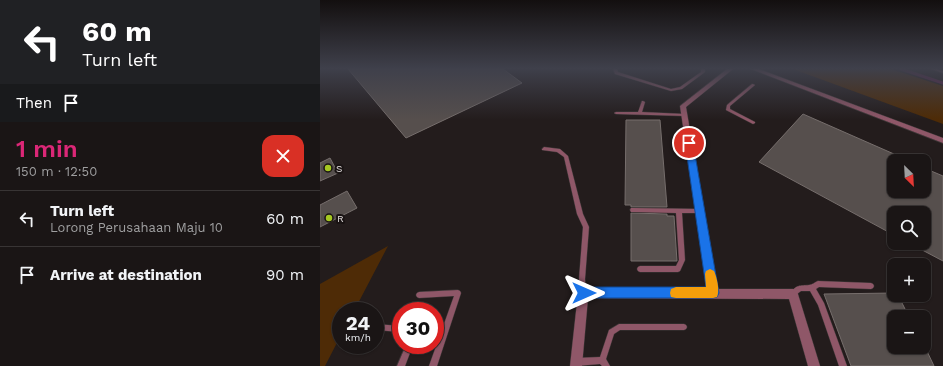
<!DOCTYPE html>
<html lang="en">
<head>
<meta charset="utf-8">
<style>
  body { margin:0; font-family:"Work Sans",sans-serif; background:#272222; color:#f1f3f6; height:100vh; display:flex; flex-direction:column; font-size:15px; white-space:nowrap }
  * { box-sizing:border-box; margin:0 }
  p { font-size:13px; color:#9f9fa0 }
  .icon { flex:none; width:22px; height:22px; fill:none; stroke:currentColor; stroke-width:2; stroke-linecap:round; stroke-linejoin:round }
  .map { position:relative; flex:1; overflow:hidden }
  .sheet { display:flex; flex-direction:column; background:#1a1515; width:320px }
  .sheet>* { flex:none }
  .top-card { background:#202124; color:#fff; overflow:hidden }
  .needle { width:26px; rotate:156deg }
  .controls { position:absolute; left:567px; top:154px; display:grid; gap:8px }
  .controls a { display:grid; place-items:center; width:44px; height:44px; border-radius:8px; background:#1a1515; box-shadow:0 1px 3px #0004,0 0 0 1px #383434; font-size:20px }
  .speed { position:absolute; left:12px; top:302px; display:flex; gap:8px; font-size:20px; font-weight:700; text-align:center }
  .speed>* { display:grid; place-content:center; width:52px; height:52px; border-radius:50%; background:#1a1515; box-shadow:0 1px 3px #0004,0 0 0 1px #383434; line-height:1 }
  .speed small { font-size:10px; font-weight:400 }
  .speed .limit { border:6px solid #d22; background:#fff; color:#111 }
  .pin { position:absolute; display:grid; place-items:center; width:34px; height:34px; color:#fff; margin:-17px; border:2px solid #fff; border-radius:50%; box-shadow:0 1px 4px #0007 }
  .me { position:absolute; width:44px; margin:-22px; rotate:90deg; stroke-linejoin:round; filter:drop-shadow(0 0 3px #0008) }
  .turn { display:flex; align-items:center; gap:14px; height:84px; padding:0 16px; font-size:18px }
  .turn .icon { width:52px; height:52px; stroke-width:2.5 }
  .turn b { display:block; font-size:28px; line-height:34px }
  .then { display:flex; align-items:center; height:38px; padding:0 16px; background:#0003; gap:8px; font-size:15px }
  .round { display:grid; place-items:center; flex:none; width:42px; height:42px; border-radius:12px; background:#272222 }
  .head { display:flex; align-items:center; justify-content:space-between; height:68px; padding:0 16px }
  h1 { font-size:24px; font-weight:600; line-height:30px; color:#db2777 }
  ul { padding:0; list-style:none }
  li { display:flex; align-items:center; gap:12px; height:56px; padding:0 16px; border-top:1px solid #383434 }
  li div { flex:1 }
  li b { display:block; font-size:15px }
  li em { font-style:normal }
  main { display:flex; flex:1; min-height:0 }
  .map>svg:first-child { display:block }
</style>
</head>
<body>
<main>
<section class="sheet">
<div class="top-card">
<div class="turn"><svg class="icon" aria-label="left" viewBox="0 0 24 24"><path d="M17 20v-9H6M10 6l-5 5 5 5"/></svg><div><b>60 m</b>Turn left</div></div>
<div class="then">Then<svg class="icon" aria-label="arrive" viewBox="0 0 24 24"><path d="M6 21V4h12l-3 4 3 4H6"/></svg></div>
</div>
<div class="head"><div><h1>1 min</h1><p>150 m · 12:50</p></div><a class="round" style="background:#d93025;color:#fff"><svg class="icon" aria-label="close" viewBox="0 0 24 24"><path d="M6 6l12 12M18 6L6 18"/></svg></a></div>
<ul>
<li><svg class="icon" aria-label="left" viewBox="0 0 24 24"><path d="M17 20v-9H6M10 6l-5 5 5 5"/></svg><div><b>Turn left</b><p>Lorong Perusahaan Maju 10</p></div><em>60 m</em></li>
<li><svg class="icon" aria-label="arrive" viewBox="0 0 24 24"><path d="M6 21V4h12l-3 4 3 4H6"/></svg><div><b>Arrive at destination</b></div><em>90 m</em></li>
</ul>
</section>
<div class="map">
<svg width="623" height="366" viewBox="0 0 623 366">
  <rect width="100%" height="100%" fill="#231c1c"/>
  <!-- green -->
  <path fill="#4e2b06" d="M 473,69 L 571,69 L 623,86 L 623,124 Z
    M 68,246 L 34,311 L 21,311 L 21,335 L 5,366 L 0,366 L 0,284 Z"/>
  <g fill="none" stroke-linecap="round" stroke-linejoin="round">
    <!-- stream -->
    <path stroke="#61204f" stroke-width="3" d="M 581,69 L 623,83"/>
  </g>
  <!-- building -->
  <path fill="#564f4d" stroke="#766e6c" d="M 28,69 L 183,69 L 202,83 L 86,138 Z
    M 483,114 L 574,154 L 574,191 L 604,191 L 604,168 L 623,176 L 623,261 L 589,243 L 604,243 L 604,213 L 574,213 L 574,235 L 439,162 Z
    M 306,120 L 340,120 L 347,207 L 311,207 L 311,205 L 305,205 Z
    M 10,158 L 18,173 L 0,181 L 0,163 Z
    M 27,191 L 37,208 L 0,227 L 0,205 Z
    M 311,213 L 347,214 L 347,216 L 354,216 L 357,261 L 311,261 Z
    M 574,293 L 574,295 L 578,295 L 589,317 L 574,317 L 574,347 L 605,347 L 614,366 L 531,366 L 504,294 Z"/>
  <g fill="none" stroke-linecap="round" stroke-linejoin="round">
    <defs>
      <path id="lane" d="M 293,69 L 297,69 L 298,72 L 351,89 L 360,87 L 381,72 L 381,69 L 385,69 L 385,72 L 362,89 L 351,91 L 295,74 Z
        M 611,69 L 616,69 L 623,71 L 623,73 Z
        M 432,84 L 433,84 L 435,85 L 410,106 L 410,109 L 435,122 L 435,123 L 433,124 L 406,110 L 407,105 Z
        M 322,101 L 323,101 L 325,102 L 322,112 L 365,114 L 367,115 L 365,116 L 296,114 L 294,113 L 296,112 L 318,112 Z
        M 224,147 L 240,149 L 248,156 L 263,214 L 269,227 L 265,279 L 266,293 L 265,295 L 263,296 L 261,295 L 260,293 L 259,279 L 263,227 L 257,214 L 244,157 L 237,152 L 222,150 L 222,149 Z
        M 311,208 L 313,208 L 382,209 L 383,211 L 382,213 L 362,213 L 365,260 L 360,271 L 358,272 L 320,272 L 318,271 L 317,269 L 318,267 L 320,266 L 356,266 L 359,260 L 356,213 L 313,212 L 311,212 L 310,210 Z
        M 498,281 L 551,283 L 553,284 L 554,286 L 553,288 L 551,289 L 499,287 L 496,289 L 504,303 L 527,366 L 519,366 L 498,305 L 490,291 L 481,291 L 473,297 L 471,296 L 470,294 C 476,284 480,286 489,285 C 492,285 495,282 498,281 Z
        M 138,290 L 140,291 L 141,293 L 117,366 L 109,366 L 134,296 L 99,298 L 97,297 L 96,295 L 97,293 L 99,292 Z
        M 55,324 L 81,326 L 81,332 L 55,330 Z
        M 299,324 L 364,324 L 366,325 L 367,327 L 366,329 L 364,330 L 300,330 L 294,334 L 286,359 L 290,366 L 282,366 L 280,364 L 256,366 L 253,365 L 252,362 L 253,359 L 256,358 L 280,357 L 289,330 Z
        M 86,345 L 93,345 L 85,366 L 77,366 Z"/>
      <path id="street" d="M 407,69 L 413,69 L 366,107 L 397,289 L 473,289 L 477,291 L 500,366 L 488,366 L 469,299 L 268,298 L 262,366 L 250,366 L 258,293 L 259,290 L 263,288 L 387,289 L 360,106 Z
        M 431,69 L 439,69 L 623,138 L 623,143 Z"/>
    </defs>
    <!-- lane casing -->
    <use href="#lane" stroke="#3e3838" stroke-width="1"/>
    <!-- street casing -->
    <use href="#street" stroke="#3e3838" stroke-width="1"/>
    <!-- lane -->
    <use href="#lane" fill="#8f5768" fill-rule="evenodd"/>
    <!-- street -->
    <use href="#street" fill="#8f5768" fill-rule="evenodd"/>
  </g>
  <!-- sky -->
  <linearGradient id="sky" x2="0" y2="1"><stop stop-color="#130f0f"/><stop offset="0.57" stop-color="#3f404b"/><stop offset="1" stop-color="#3f404b" stop-opacity="0"/></linearGradient>
  <rect width="623" height="120" fill="url(#sky)"/>
  <!-- route -->
  <path fill="#1a73e8" stroke="#114b97" d="M 369,140 L 373,143 L 399,293 L 397,297 L 393,298 L 264,298 L 259,297 L 258,293 L 259,289 L 264,287 L 386,287 L 365,143 Z"/>
  <!-- slow -->
  <path fill="#f59e0b" d="M 390,269 L 394,271 C 397,278 400,290 397,297 L 393,298 L 356,298 L 351,297 L 350,293 L 351,289 L 356,287 L 386,287 L 385,274 L 386,271 Z"/>
  <!-- markers -->
  <g fill="#a5c822" stroke="#191313" stroke-width="1.5">
    <circle cx="8" cy="168" r="4"/>
    <circle cx="9" cy="218" r="4"/>
  </g>
  <g text-anchor="middle" stroke-width="4" stroke-linejoin="round" paint-order="stroke">
    <!-- poi labels -->
    <g font-size="10" fill="#e6e1e1" stroke="#191313" text-anchor="start">
      <text x="16" y="172">S</text>
      <text x="17" y="222">R</text>
    </g>
  </g>
</svg>
<div class="controls">
<a><svg class="needle" viewBox="-14 -14 28 28"><path d="M0-13l5 13h-10z" fill="#e53935"/><path d="M0 13l5-13h-10z" fill="#9f9fa0"/></svg></a>
<a><svg class="icon" aria-label="search" viewBox="0 0 24 24"><circle cx="10" cy="10" r="6"/><path d="M15 15l6 6"/></svg></a>
<a>+</a>
<a>−</a>
</div>
<div class="speed"><div>24<small>km/h</small></div><div class="limit">30</div></div>
<div class="pin" style="left:369px;top:143px;background:#d93025"><svg class="icon" aria-label="arrive" viewBox="0 0 24 24"><path d="M6 21V4h12l-3 4 3 4H6"/></svg></div>
<svg class="me" style="left:264px;top:293px" viewBox="-20 -20 40 40"><path d="M0-17L14 15 0 8-14 15z" fill="#1a73e8" stroke="#fff" stroke-width="4"/></svg>
</div>
</main>
</body>
</html>
